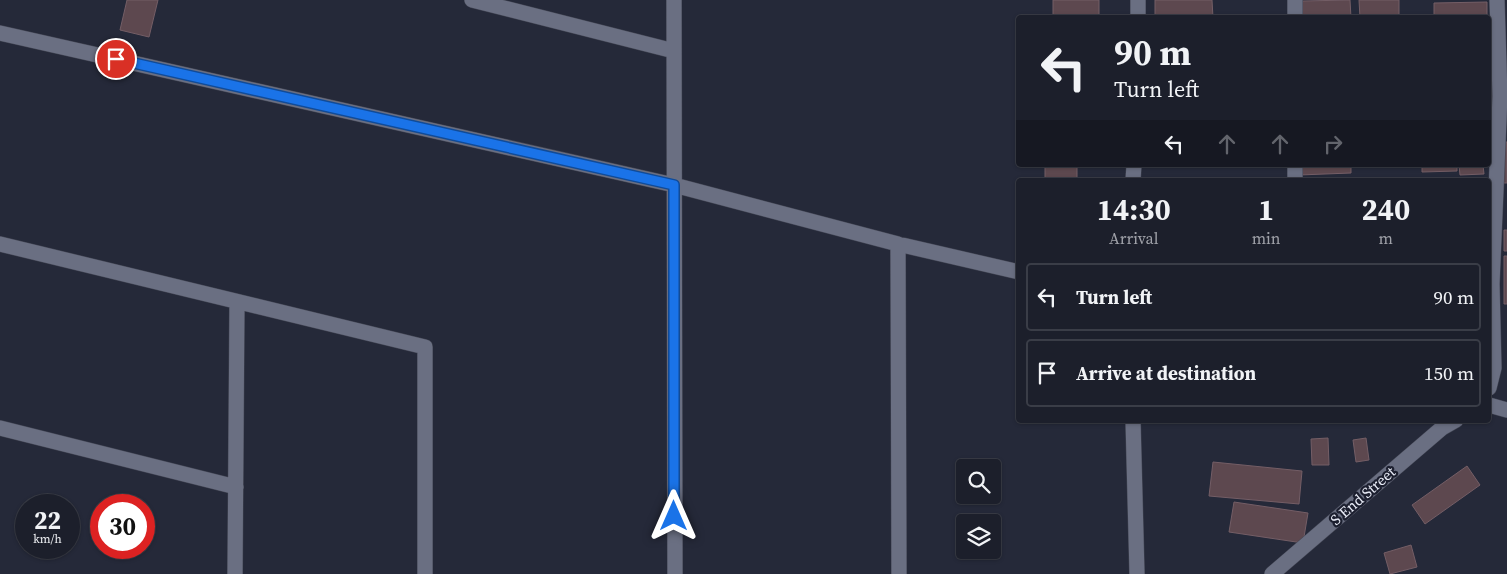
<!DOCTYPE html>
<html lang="en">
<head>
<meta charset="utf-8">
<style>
  body { margin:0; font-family:"Source Serif 4",serif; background:#252733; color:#f1f3f6; height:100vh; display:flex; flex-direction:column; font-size:19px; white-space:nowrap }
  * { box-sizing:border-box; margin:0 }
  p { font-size:16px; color:#a0a2a9 }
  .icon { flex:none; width:28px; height:28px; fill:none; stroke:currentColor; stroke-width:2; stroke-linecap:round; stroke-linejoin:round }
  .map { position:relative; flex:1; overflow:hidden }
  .side { position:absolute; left:1016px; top:178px; width:475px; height:245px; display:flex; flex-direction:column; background:#1c1f2b; border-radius:5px; box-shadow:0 1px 4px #0004,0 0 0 1px #3a3d47 }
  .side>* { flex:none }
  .banner { position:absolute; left:1016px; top:15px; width:475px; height:152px; border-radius:5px; box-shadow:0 1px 4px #0004,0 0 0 1px #3a3d47; background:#1c1f2b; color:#f1f3f6; overflow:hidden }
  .tools { position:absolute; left:956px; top:459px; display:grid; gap:10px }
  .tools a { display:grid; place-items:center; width:45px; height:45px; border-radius:5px; background:#1c1f2b; box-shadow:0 1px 4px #0004,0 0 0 1px #3a3d47; font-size:25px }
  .speed { position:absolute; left:15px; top:494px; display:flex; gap:10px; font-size:25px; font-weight:700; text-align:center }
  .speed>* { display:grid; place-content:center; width:65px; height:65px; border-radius:50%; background:#1c1f2b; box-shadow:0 1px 4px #0004,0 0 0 1px #3a3d47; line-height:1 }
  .speed small { font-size:12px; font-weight:400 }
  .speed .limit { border:8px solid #d22; background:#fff; color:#111 }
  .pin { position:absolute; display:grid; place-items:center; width:42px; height:42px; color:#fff; margin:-21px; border:2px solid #fff; border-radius:50%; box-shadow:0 1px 5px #0007 }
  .me { position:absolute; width:55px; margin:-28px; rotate:0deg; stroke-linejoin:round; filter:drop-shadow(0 0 4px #0008) }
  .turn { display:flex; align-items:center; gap:18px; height:105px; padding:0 15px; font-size:22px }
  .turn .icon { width:65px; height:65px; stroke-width:2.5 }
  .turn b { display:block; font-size:35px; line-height:42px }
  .lanes { display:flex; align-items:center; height:48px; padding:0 15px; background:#0003; justify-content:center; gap:25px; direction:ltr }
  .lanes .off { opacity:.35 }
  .eta { display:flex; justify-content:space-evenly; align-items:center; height:85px; text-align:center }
  .eta b { font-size:30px; font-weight:700; line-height:35px }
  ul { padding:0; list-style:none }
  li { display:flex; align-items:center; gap:15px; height:68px; margin:0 10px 8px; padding:0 5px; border:2px solid #3a3d47; border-radius:5px }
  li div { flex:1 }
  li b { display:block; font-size:19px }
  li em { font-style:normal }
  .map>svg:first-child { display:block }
</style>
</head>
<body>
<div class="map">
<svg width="1507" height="574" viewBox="0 0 1507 574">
  <rect width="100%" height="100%" fill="#252939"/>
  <!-- building -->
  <path fill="#5d484f" stroke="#745e66" d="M 127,0 L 158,0 L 149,37 L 120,30 Z
    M 1053,0 L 1099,0 L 1099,16 L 1053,17 Z
    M 1155,0 L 1212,0 L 1213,18 L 1155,18 Z
    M 1350,0 L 1351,18 L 1302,18 L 1302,1 Z
    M 1359,0 L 1399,0 L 1399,17 L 1360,18 Z
    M 1487,2 L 1487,18 L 1434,18 L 1434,3 Z
    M 1498,142 L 1507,142 L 1507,183 L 1499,183 Z
    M 1045,165 L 1077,165 L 1077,180 L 1045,180 Z
    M 1298,165 L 1351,165 L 1351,173 L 1299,175 Z
    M 1422,165 L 1457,165 L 1457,171 L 1422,172 Z
    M 1459,165 L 1483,165 L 1484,174 L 1460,175 Z
    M 1436,178 L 1485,179 L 1485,180 L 1436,180 Z
    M 1504,230 L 1507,230 L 1507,251 L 1504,251 Z
    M 1504,256 L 1507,256 L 1507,304 L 1504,304 Z
    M 1328,438 L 1329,465 L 1312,465 L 1311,439 Z
    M 1366,438 L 1369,460 L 1356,462 L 1353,440 Z
    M 1213,462 L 1302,471 L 1299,504 L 1209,496 Z
    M 1467,466 L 1480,485 L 1425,524 L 1412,505 Z
    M 1234,502 L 1308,513 L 1303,543 L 1229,532 Z
    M 1411,545 L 1417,567 L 1390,574 L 1384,553 Z"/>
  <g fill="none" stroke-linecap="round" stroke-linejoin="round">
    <defs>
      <path id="minor" d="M 472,0 L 674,51
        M 674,0 L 675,574
        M 1295,0 L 1295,18
        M 1138,18 L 1138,0
        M 0,33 L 674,185 L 898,244 L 1019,272
        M 1295,165 L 1295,180
        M 1133,180 L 1134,165
        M 0,244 L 425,347 L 425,574
        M 898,244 L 899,574
        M 1489,388 L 1494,368 L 1492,284 L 1500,96 L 1497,0
        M 1489,405 L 1507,410
        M 1133,420 L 1137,574
        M 0,428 L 236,487
        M 235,574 L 237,302
        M 1272,574 L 1442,428 L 1456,420"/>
    </defs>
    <!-- minor casing -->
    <use href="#minor" stroke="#434654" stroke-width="16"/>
    <!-- minor -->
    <use href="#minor" stroke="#6a6f82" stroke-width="15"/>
  </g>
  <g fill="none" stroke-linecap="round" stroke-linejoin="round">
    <defs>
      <path id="route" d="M 116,59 L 674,185 L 674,516"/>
    </defs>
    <!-- route casing -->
    <use href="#route" stroke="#114b97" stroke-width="12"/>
    <!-- route -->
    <use href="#route" stroke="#1a73e8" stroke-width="9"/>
  </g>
  <g text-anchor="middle" stroke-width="4.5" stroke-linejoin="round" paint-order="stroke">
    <!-- street labels -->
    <g font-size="15" fill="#e9ecf7" stroke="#1c1f2f">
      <text transform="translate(1363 496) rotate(-41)" y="5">S End Street</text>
    </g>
  </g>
</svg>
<div class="tools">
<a><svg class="icon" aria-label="search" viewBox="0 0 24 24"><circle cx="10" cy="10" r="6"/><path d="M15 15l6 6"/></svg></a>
<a><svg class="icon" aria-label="layers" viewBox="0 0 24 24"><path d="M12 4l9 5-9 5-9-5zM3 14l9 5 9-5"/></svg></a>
</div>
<div class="speed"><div>22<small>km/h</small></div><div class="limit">30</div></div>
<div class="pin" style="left:116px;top:59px;background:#d93025"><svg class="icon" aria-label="arrive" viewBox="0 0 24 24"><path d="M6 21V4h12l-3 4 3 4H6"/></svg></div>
<svg class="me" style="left:674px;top:516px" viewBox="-20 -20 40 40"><path d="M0-17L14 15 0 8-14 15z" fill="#1a73e8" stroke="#fff" stroke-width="4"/></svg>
<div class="banner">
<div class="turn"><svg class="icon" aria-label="left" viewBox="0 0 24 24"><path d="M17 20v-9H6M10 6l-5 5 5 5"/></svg><div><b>90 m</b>Turn left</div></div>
<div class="lanes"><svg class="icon" aria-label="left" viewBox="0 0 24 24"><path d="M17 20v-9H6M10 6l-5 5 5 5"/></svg><svg class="icon off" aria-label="ahead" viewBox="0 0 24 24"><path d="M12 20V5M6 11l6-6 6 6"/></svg><svg class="icon off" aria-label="ahead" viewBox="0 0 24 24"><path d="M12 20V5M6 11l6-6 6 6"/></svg><svg class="icon off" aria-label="right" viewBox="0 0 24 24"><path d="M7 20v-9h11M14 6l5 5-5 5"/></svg></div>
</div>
<section class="side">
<div class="eta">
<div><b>14:30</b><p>Arrival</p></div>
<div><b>1</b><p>min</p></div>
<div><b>240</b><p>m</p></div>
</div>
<ul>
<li><svg class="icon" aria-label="left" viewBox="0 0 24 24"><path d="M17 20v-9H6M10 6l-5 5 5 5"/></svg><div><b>Turn left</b></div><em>90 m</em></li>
<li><svg class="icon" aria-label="arrive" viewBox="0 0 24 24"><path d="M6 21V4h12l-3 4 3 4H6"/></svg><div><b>Arrive at destination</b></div><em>150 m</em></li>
</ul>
</section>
</div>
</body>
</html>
